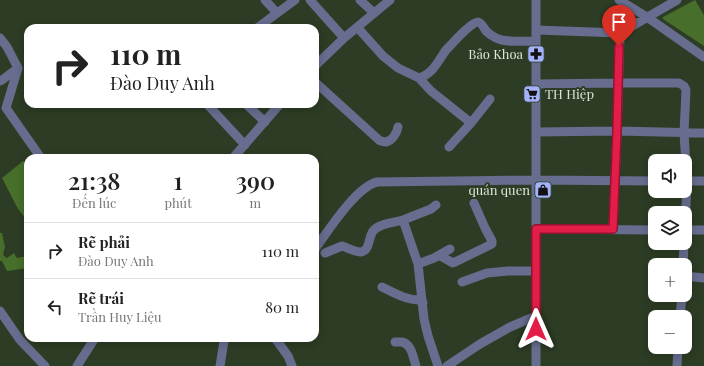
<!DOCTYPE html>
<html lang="vi">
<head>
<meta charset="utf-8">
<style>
  body { margin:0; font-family:"Playfair Display",serif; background:#f6f6f6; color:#222; height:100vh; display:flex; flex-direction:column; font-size:15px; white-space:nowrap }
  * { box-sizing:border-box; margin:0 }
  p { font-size:13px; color:#767676 }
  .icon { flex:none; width:22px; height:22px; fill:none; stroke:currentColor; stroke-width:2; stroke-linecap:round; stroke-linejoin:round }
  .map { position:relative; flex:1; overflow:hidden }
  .sheet { position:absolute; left:24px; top:154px; width:295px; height:188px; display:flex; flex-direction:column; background:#fff; border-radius:12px; box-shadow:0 2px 10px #0003 }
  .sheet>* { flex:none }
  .banner { position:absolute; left:24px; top:24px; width:295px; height:84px; border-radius:12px; box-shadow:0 2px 10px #0003; background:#fff; color:#222; overflow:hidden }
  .tools { position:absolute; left:648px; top:154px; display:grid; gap:8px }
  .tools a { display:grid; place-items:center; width:44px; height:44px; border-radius:8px; background:#fff; box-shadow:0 2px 10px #0003; font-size:20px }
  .pin { position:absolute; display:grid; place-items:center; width:34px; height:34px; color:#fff; margin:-41px -17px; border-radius:50% 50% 50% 0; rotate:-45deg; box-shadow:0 0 4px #0007 }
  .pin .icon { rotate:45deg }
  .me { position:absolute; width:44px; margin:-22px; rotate:0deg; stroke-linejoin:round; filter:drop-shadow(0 0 3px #0008) }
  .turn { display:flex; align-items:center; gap:14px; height:84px; padding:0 20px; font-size:18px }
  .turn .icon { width:52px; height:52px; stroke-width:2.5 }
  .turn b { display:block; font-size:28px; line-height:34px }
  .eta { display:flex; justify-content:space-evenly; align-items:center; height:68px; text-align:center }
  .eta b { font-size:24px; font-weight:600; line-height:28px }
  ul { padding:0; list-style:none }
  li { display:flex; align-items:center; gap:12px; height:56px; padding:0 20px; border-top:1px solid #e0e0e0 }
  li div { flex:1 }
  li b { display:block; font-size:15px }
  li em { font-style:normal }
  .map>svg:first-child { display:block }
</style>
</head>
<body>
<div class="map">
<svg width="704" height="366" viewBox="0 0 704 366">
  <rect width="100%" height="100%" fill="#2d3c24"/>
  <!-- green -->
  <path fill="#476e2a" d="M 695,0 L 704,15 L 704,46 L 663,19 L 663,17 Z
    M 23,161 L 28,162 L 28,225 L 23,215 L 18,209 L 2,178 Z
    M 0,233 L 2,233 L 5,247 L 3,255 L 7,258 L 14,253 L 17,258 L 28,256 L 28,268 L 7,271 L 2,261 L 0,261 Z"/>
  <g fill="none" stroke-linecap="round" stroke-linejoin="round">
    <!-- minor -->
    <path stroke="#666d8e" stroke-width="9" d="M 265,0 L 277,13
      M 310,0 L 344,38
      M 360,0 L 374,13
      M 536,0 L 536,366
      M 619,0 L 647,17 L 704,57
      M 357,27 L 383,56 L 398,68 L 419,78 C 433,74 438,61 446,50 C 451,45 471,22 478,22 C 482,23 484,28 486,31 C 489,34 492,36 496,38 C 506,43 524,41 536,41
      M 257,28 L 295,0
      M 536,30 L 620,33 L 677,0
      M 0,38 L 7,47 L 18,68 L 6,108 L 41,158
      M 315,66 L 344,38 L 390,0
      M 419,78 L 431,91 L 471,123
      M 0,81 L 2,80 L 18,68
      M 315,82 L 379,140 C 380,141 384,142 386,142 C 392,141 397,133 398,127
      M 536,84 L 618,83 L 679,83 L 684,86 L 686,90 L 684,133 L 687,181 L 685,228
      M 207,104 L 245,145
      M 246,104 L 265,122
      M 536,132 L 617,131 L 704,133
      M 449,147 L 471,123 L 490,99
      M 233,158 L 280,104
      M 685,181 L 704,181
      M 436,205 L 431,209 L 403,220 L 418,264 L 424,319 L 428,336 L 438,366
      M 536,229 L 655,230
      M 613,229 L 617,131 L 620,33
      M 685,230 L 704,230
      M 315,249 C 328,231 356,187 377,182 L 536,180 L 655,181
      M 325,253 L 342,246 C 354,250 365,259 369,242 C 370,238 371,233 374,230 C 379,224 395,222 403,220
      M 439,255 L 453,263 L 492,244 L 492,241 L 485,228 L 474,203
      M 418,264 L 434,258 L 450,249
      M 683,265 L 684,243
      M 685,276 L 704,278
      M 462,282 L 487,273 L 508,271 L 536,271
      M 382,287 C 394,293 408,301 422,300 L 423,303
      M 0,311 L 20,340 L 45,366
      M 680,317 L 682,295
      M 275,338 L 288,356 L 292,366
      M 395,342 C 397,342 400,342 402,342 C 412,344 413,358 416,366
      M 77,366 L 95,338
      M 220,366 L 224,341 L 226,338
      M 447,366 L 480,344 L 510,327 L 536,316
      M 677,366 L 678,347"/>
  </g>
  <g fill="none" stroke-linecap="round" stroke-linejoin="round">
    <defs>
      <path id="route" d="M 536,329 L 536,229 L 613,229 L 617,131 L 619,46"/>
    </defs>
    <!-- route casing -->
    <use href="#route" stroke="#92132f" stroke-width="10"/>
    <!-- route -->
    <use href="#route" stroke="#e11d48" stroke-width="7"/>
  </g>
  <!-- icons -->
  <defs>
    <symbol id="pharmacy-square" viewBox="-11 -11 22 22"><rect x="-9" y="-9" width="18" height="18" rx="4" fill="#a4b2fc" stroke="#2d3c24"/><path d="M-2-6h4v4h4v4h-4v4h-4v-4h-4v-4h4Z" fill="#111"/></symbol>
    <symbol id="supermarket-square" viewBox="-11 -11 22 22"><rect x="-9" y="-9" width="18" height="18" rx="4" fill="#a4b2fc" stroke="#2d3c24"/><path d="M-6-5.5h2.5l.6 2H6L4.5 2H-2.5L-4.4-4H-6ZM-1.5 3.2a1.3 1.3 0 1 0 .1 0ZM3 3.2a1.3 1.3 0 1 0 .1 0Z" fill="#111"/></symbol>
    <symbol id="shop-square" viewBox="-11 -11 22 22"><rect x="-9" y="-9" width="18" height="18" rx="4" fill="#a4b2fc" stroke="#2d3c24"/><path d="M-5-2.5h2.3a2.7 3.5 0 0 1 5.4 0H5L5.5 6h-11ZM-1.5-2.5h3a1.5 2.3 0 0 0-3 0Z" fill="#111"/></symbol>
  </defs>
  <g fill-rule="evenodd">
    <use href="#pharmacy-square" x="526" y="44" width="20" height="20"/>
    <use href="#supermarket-square" x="522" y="84" width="20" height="20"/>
    <use href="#shop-square" x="533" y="180" width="20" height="20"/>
  </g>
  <g text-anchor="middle" stroke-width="4" stroke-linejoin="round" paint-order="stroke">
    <!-- poi labels -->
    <g font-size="13" fill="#dce6d7" stroke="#2d3c24" text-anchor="end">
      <text x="523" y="59">Bảo Khoa</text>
      <text x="545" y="99" text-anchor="start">TH Hiệp</text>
      <text x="530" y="195">quán quen</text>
    </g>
  </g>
</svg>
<div class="tools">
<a><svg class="icon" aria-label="sound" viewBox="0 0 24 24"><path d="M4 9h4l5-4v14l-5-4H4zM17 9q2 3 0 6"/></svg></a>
<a><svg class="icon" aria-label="layers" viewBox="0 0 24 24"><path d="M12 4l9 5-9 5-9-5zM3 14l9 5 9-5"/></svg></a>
<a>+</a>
<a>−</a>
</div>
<div class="pin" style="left:619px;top:46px;background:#d93025"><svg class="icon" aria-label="arrive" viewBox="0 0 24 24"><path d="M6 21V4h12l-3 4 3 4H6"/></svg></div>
<svg class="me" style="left:536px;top:329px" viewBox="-20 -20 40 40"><path d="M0-17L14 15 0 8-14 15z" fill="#e11d48" stroke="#fff" stroke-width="4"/></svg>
<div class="banner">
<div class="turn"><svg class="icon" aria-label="right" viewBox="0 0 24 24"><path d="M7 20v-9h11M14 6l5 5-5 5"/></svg><div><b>110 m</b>Đào Duy Anh</div></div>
</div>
<section class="sheet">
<div class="eta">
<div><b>21:38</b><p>Đến lúc</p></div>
<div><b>1</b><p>phút</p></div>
<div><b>390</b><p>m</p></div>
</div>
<ul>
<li><svg class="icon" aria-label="right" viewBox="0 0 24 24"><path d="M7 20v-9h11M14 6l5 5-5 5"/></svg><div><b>Rẽ phải</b><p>Đào Duy Anh</p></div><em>110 m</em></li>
<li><svg class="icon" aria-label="left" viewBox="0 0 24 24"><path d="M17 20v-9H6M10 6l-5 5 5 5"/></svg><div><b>Rẽ trái</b><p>Trần Huy Liệu</p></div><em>80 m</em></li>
</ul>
</section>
</div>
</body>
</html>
